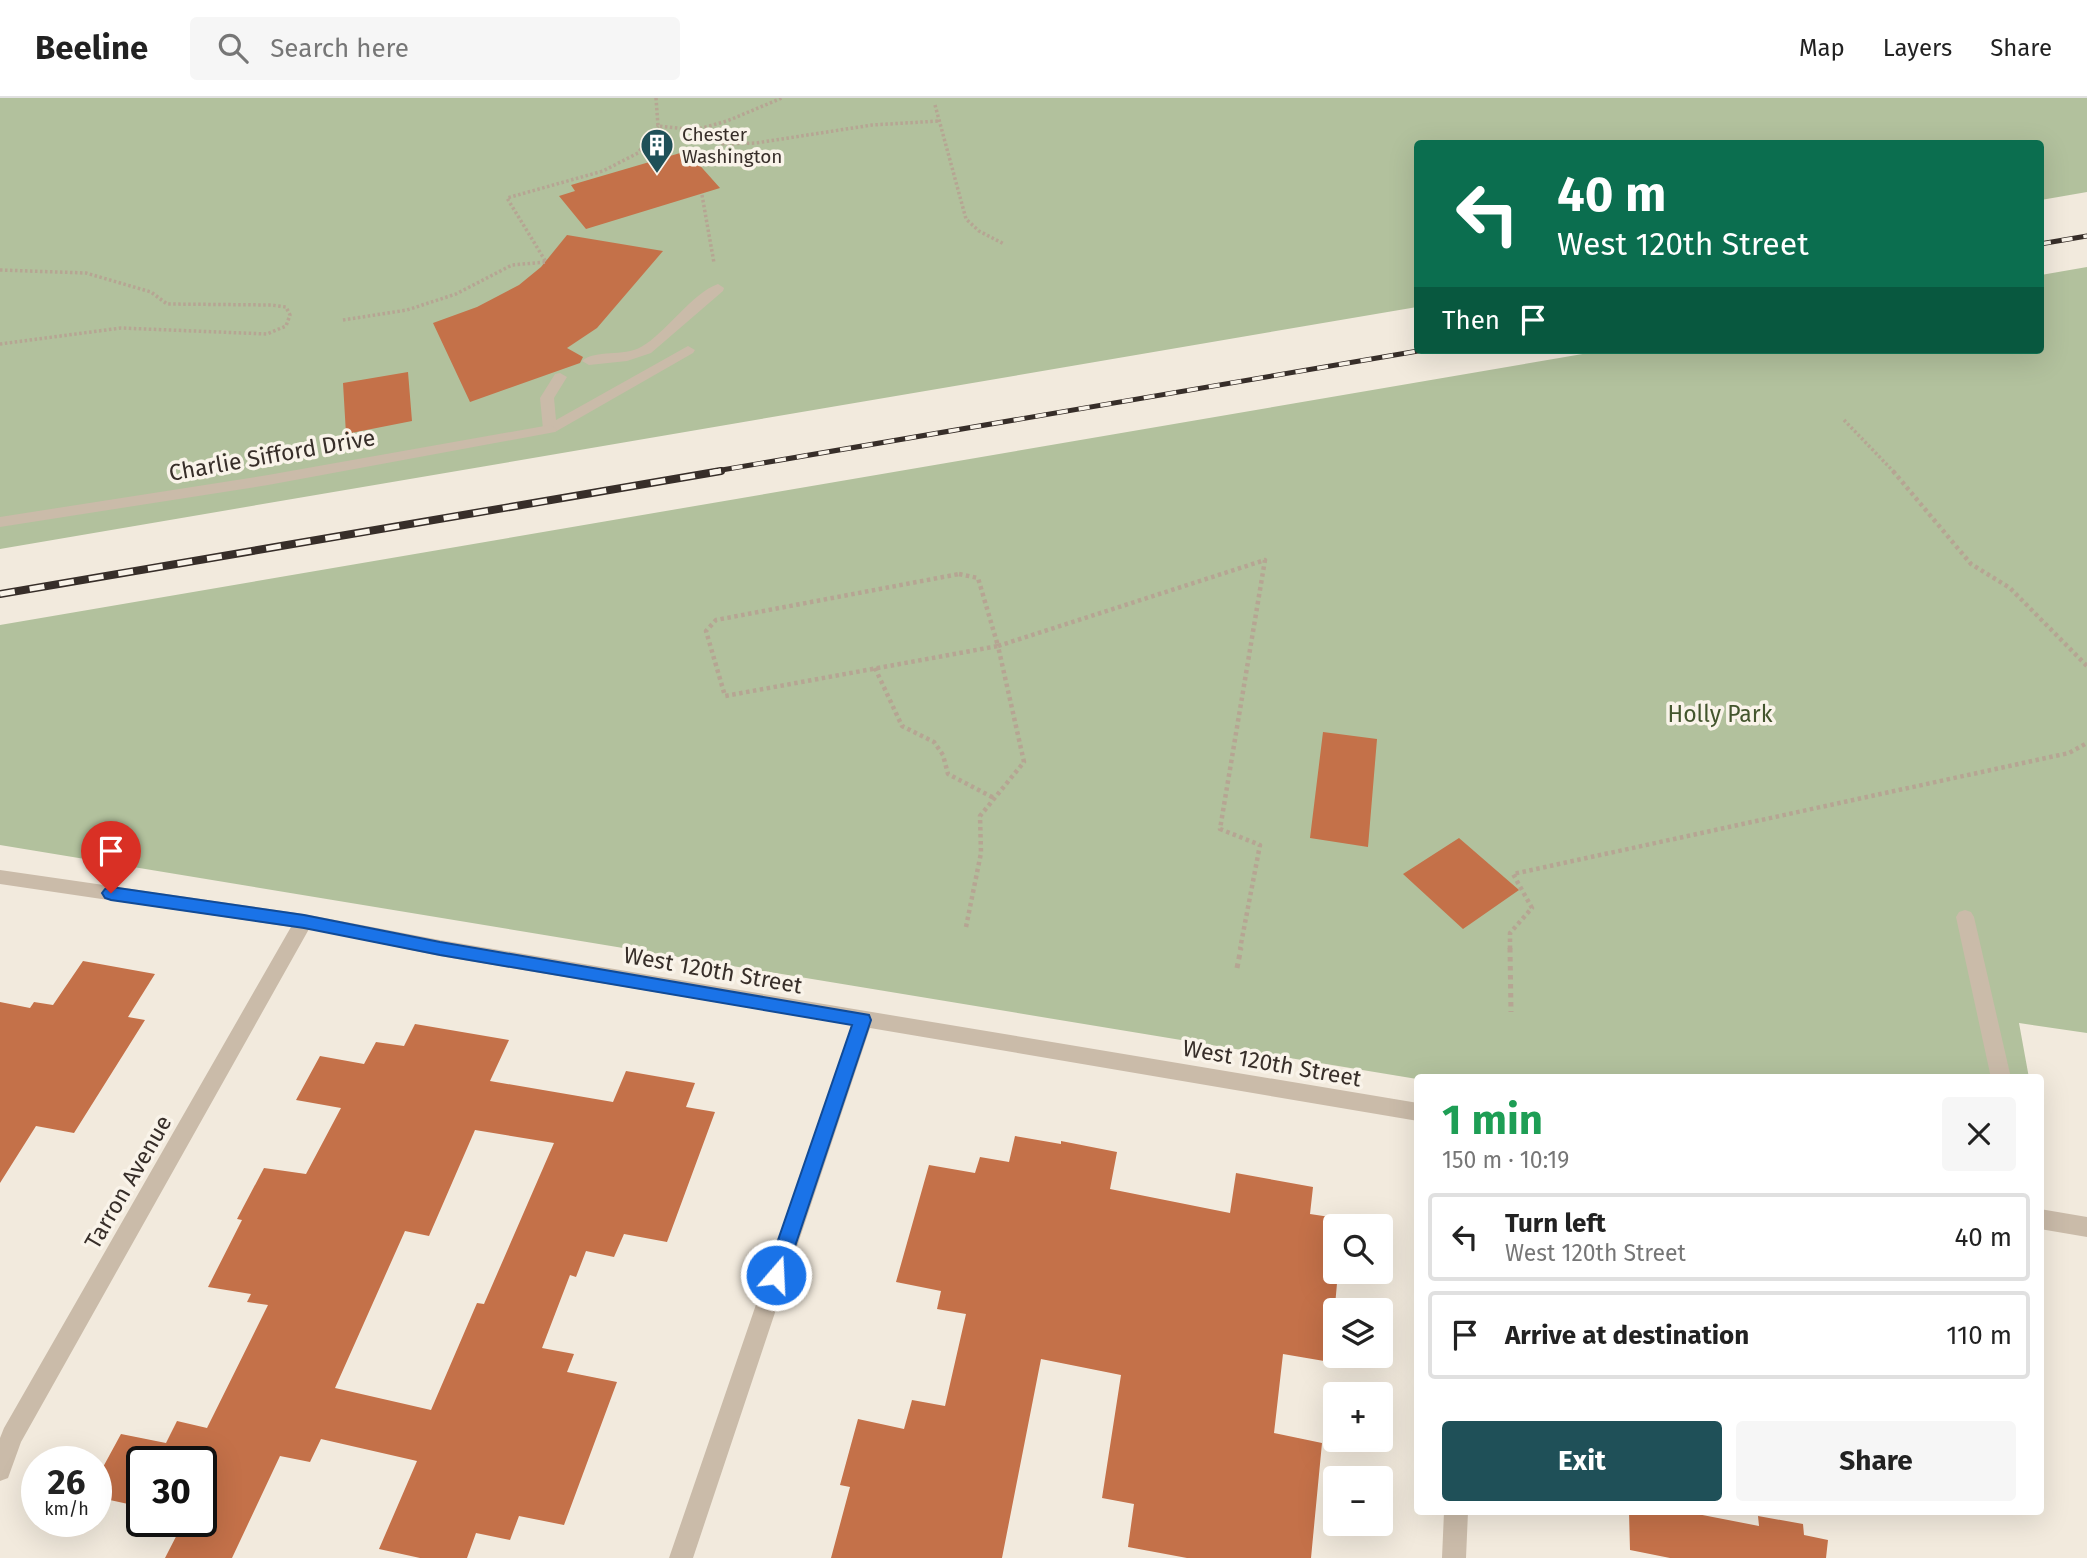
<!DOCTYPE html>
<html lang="en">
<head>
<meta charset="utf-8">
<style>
  body { margin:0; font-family:"Fira Sans",sans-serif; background:#f6f6f6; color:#222; height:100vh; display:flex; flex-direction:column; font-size:26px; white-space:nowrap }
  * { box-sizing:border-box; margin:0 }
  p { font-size:23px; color:#767676 }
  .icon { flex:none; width:38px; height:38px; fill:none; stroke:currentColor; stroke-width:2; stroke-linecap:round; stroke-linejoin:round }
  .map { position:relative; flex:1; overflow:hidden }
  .sheet { position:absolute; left:1414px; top:976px; width:630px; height:441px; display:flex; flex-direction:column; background:#fff; border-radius:7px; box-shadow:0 7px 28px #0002 }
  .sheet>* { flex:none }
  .hud { position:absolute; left:1414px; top:42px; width:630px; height:214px; border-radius:7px; box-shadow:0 7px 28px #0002; background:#0b6e4f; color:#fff; overflow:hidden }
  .tools { position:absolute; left:1323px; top:1116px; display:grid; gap:14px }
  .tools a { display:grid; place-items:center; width:70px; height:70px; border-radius:7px; background:#fff; box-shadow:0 7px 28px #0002; font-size:35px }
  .speed { position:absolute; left:21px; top:1348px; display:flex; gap:14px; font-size:35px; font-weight:700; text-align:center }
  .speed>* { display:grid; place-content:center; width:91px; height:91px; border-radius:50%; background:#fff; box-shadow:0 7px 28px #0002; line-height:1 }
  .speed small { font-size:18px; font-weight:400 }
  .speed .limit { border:4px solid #111; border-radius:10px; background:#fff; color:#111 }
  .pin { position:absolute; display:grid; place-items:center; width:60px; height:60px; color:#fff; margin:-72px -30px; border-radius:50% 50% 50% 0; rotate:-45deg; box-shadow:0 0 7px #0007 }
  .pin .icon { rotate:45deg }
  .me { position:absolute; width:77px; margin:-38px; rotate:19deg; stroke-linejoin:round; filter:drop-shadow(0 0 5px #0008) }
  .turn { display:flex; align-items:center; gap:24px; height:147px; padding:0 28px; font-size:32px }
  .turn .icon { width:91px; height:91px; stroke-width:2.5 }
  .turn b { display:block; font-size:49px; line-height:60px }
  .then { display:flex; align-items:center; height:66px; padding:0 28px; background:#0003; gap:14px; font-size:26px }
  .round { display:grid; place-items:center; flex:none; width:74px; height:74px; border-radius:7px; background:#f6f6f6 }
  .head { display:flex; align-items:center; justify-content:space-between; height:119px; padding:0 28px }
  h1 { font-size:42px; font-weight:700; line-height:52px; color:#1e9e55 }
  .cta { display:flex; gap:14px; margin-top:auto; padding:14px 28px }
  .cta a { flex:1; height:80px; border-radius:7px; background:#1f5058; color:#fff; font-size:28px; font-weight:700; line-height:80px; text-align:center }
  .cta a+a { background:#f6f6f6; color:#222 }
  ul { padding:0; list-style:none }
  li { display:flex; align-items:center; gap:21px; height:88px; margin:0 14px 10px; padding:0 14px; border:4px solid #e0e0e0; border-radius:7px }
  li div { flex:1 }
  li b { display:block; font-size:26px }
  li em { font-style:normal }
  header { display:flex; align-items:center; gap:42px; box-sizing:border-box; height:98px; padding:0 35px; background:#fff; border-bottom:2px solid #e0e0e0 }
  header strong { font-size:33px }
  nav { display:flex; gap:38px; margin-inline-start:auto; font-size:24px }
  .search { width:490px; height:63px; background:#f6f6f6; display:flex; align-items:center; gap:18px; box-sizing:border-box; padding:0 24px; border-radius:7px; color:#767676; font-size:26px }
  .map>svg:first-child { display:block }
</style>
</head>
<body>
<header>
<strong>Beeline</strong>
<div class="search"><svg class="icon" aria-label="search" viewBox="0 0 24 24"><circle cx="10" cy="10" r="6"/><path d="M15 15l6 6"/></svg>Search here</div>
<nav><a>Map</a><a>Layers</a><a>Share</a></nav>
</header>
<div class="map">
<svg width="2087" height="1460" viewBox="0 0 2087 1460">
  <rect width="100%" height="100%" fill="#f2eadd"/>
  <!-- green -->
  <path fill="#b2c19d" d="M 0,0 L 2087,0 L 2087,94 L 2041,102 L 2040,46 L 1418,46 L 1417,209 L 0,451 Z
    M 2087,169 L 2087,935 L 2019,925 L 2029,980 L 1417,981 L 0,747 L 0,527 L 1606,252 L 2040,252 L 2041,177 Z"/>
  <!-- building -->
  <path fill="#c47149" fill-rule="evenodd" d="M 687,53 L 720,90 L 586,131 L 559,98 L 575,93 L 571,87 Z
    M 567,137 L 663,153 L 597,230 L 567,250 L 583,259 L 580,265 L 470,304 L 433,225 L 477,209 L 519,187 L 541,169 Z
    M 408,274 L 412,323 L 346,336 L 343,285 Z
    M 1323,634 L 1377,641 L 1368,749 L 1310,740 Z
    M 1459,740 L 1519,792 L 1463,831 L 1403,776 Z
    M 83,863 L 155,876 L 128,919 L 145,922 L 74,1035 L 36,1028 L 0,1085 L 0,904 L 30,910 L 34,904 L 53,907 Z
    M 415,926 L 509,942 L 490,983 L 613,1004 L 626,973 L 695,985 L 686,1009 L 715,1014 L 667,1144 L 624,1136 L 614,1159 L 586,1153 L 576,1179 L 570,1177 L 542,1250 L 574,1256 L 567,1274 L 617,1284 L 564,1427 L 519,1418 L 510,1442 L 476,1435 L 467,1460 L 420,1460 L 379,1451 L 417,1363 L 321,1341 L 310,1364 L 280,1358 L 232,1460 L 165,1460 L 184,1423 L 201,1423 L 201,1363 L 142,1363 L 142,1409 L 96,1399 L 96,1382 L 121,1336 L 166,1345 L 177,1323 L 207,1330 L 268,1207 L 247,1204 L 251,1196 L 208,1189 L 242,1122 L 237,1121 L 264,1070 L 306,1076 L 341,1010 L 296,1002 L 320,958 L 364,966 L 376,944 L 404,948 ZM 475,1032 L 554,1045 L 484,1206 L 477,1205 L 431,1312 L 335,1290 L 405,1133 L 429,1138 Z
    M 1015,1038 L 1061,1046 L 1061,1043 L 1117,1054 L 1110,1091 L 1230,1115 L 1236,1075 L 1313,1089 L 1310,1116 L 1343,1121 L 1342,1129 L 1335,1129 L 1335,1174 L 1338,1174 L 1330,1264 L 1283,1256 L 1274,1335 L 1322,1345 L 1311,1460 L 1187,1460 L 1128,1449 L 1134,1406 L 1102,1400 L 1121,1277 L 1041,1261 L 1002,1460 L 831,1460 L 850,1389 L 840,1387 L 858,1321 L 904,1331 L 912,1302 L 945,1308 L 966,1216 L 937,1211 L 941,1193 L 896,1184 L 929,1067 L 975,1075 L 980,1059 L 1009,1064 Z
    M 1629,1414 L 1687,1414 L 1759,1428 L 1758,1418 L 1803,1426 L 1804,1437 L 1828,1442 L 1826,1460 L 1670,1460 L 1630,1452 Z"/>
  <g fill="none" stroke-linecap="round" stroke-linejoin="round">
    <!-- path-far2 -->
    <path stroke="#b6a593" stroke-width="3.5" stroke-dasharray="2.5 2.5" stroke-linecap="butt" d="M 656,0 L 658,28 L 695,32 L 727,23 L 782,0
      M 935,7 L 966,121 L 979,133 L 1004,146
      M 695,32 L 724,46 L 756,45 L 872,27 L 939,23
      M 702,97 L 714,165
      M 0,172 L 86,175 L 151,194 L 167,206 L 271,207 L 286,209 L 290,217 L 286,228 L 267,236 L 121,230 L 0,246
      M 343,222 L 407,212 L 456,196 L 512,167 L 546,164 L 507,100 L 603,73 L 638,55 L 658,28
      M 1844,322 L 1894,374"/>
    <!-- path-far1 -->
    <path stroke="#b6a593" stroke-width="4.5" stroke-dasharray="3.5 3.5" stroke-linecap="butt" d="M 1893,373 L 1971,466 L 2010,490 L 2087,568
      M 959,476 L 978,480 L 998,548 L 725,598 L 706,533 L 716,522 Z
      M 875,570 L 902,628 L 934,644 L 943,657 L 948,676 L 994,700
      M 966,829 L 981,755 L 980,718 L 1024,664 L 998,548 L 1265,462 L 1220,731 L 1260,747 L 1240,851
      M 1510,851 L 1510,835 L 1532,810 L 1513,776 L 2069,655 L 2087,645"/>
    <!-- path -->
    <path stroke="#b6a593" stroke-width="5" stroke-dasharray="4.5 4.5" stroke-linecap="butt" d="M 1510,850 L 1511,914
      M 1237,870 L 1241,850"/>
    <!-- service -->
    <path fill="#cabba9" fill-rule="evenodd" d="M 718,186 L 724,190 L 723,193 L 651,255 L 627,263 L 589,267 L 582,263 C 596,251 623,259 641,249 C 665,236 693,194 718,186 Z
      M 688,248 L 695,252 L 693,255 L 555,334 L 545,334 L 543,331 L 540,300 L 555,276 L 560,275 L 567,279 L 554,300 L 556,322 Z
      M 1965,812 L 1971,814 L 1974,819 L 2011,980 L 1991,980 L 1956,819 L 1959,814 Z"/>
    <!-- minor -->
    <path fill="#cabba9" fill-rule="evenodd" d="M 550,327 L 557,331 L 555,334 L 268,387 L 0,429 L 0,419 L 268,377 Z
      M 0,772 L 304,816 L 440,842 L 1418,1005 L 1418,1023 L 870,930 L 693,1460 L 669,1460 L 852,927 L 440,858 L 309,831 L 21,1344 L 8,1380 L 0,1383 L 0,1340 L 4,1330 L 291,829 L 0,786 Z
      M 2040,1111 L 2087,1119 L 2087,1139 L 2040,1131 Z
      M 1444,1414 L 1468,1414 L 1466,1460 L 1442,1460 Z"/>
    <defs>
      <path id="rail-far1" d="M 2040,146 L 2087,138
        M 710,374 L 1424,252"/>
      <path id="rail" d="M 0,496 L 721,373"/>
    </defs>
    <!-- rail-far1 casing -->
    <use href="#rail-far1" stroke="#372e29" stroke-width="5"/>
    <!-- rail casing -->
    <use href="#rail" stroke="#372e29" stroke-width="8"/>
    <!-- rail-far1 -->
    <use href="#rail-far1" stroke="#f9f3e9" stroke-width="3.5" stroke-dasharray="11" stroke-linecap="butt"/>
    <!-- rail -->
    <use href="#rail" stroke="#f9f3e9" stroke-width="5" stroke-dasharray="15" stroke-linecap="butt"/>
  </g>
  <!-- route -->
  <path fill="#1a73e8" stroke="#114b97" stroke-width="2" d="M 111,789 L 304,817 L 440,844 L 869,917 L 871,922 L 783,1184 L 776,1187 L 769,1184 L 766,1177 L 852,927 L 440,857 L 304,830 L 111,802 L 105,800 L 102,795 L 105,791 Z"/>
  <!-- icons -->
  <defs>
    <symbol id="building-pin" viewBox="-11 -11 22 30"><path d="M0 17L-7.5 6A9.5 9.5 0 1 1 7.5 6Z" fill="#1f5058" stroke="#f9f3e9"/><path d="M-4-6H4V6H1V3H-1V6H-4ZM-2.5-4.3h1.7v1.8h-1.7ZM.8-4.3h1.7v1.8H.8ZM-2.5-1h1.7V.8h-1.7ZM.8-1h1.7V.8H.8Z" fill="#fff"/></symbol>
  </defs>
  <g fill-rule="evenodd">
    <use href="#building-pin" x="638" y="28" width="38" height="52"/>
  </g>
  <g text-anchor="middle" stroke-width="7" stroke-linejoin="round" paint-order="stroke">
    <!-- far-poi labels -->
    <g font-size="19" fill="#372e29" stroke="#f9f3e9" text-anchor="start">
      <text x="682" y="43">Chester<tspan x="682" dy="22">Washington</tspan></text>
    </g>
    <!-- street labels -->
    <g font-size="23" fill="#372e29" stroke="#f9f3e9">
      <text transform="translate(272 357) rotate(-10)" y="8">Charlie Sifford Drive</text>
      <text transform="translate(713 872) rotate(10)" y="8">West 120th Street</text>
      <text transform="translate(1272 965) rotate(10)" y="8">West 120th Street</text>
      <text transform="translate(128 1084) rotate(-60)" y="8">Tarron Avenue</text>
    </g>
    <!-- park labels -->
    <g font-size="23" fill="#43552d" stroke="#f9f3e9">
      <text x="1720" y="624">Holly Park</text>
    </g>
  </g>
</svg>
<div class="tools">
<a><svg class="icon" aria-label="search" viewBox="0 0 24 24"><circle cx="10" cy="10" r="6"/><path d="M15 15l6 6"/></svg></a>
<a><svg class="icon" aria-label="layers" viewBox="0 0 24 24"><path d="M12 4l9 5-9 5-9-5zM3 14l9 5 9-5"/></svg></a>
<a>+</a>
<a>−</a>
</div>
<div class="speed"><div>26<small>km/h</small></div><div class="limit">30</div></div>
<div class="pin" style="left:111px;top:795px;background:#d93025"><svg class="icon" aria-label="arrive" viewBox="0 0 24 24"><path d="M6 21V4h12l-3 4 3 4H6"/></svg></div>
<svg class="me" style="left:776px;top:1177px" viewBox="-20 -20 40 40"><circle r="17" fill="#1a73e8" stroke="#fff" stroke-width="3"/><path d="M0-11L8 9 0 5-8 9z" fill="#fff"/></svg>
<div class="hud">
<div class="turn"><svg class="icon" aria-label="left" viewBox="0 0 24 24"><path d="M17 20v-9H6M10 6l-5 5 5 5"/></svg><div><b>40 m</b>West 120th Street</div></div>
<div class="then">Then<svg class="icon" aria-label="arrive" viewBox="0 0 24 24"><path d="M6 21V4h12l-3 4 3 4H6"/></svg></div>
</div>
<section class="sheet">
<div class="head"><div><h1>1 min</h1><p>150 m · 10:19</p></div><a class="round"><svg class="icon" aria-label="close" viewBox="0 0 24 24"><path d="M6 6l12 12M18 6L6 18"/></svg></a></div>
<ul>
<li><svg class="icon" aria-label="left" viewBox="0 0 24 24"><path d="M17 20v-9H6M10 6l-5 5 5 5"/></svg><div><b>Turn left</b><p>West 120th Street</p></div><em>40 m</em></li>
<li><svg class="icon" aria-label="arrive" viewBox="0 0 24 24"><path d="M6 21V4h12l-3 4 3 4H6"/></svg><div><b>Arrive at destination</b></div><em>110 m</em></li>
</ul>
<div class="cta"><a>Exit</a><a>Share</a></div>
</section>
</div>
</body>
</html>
